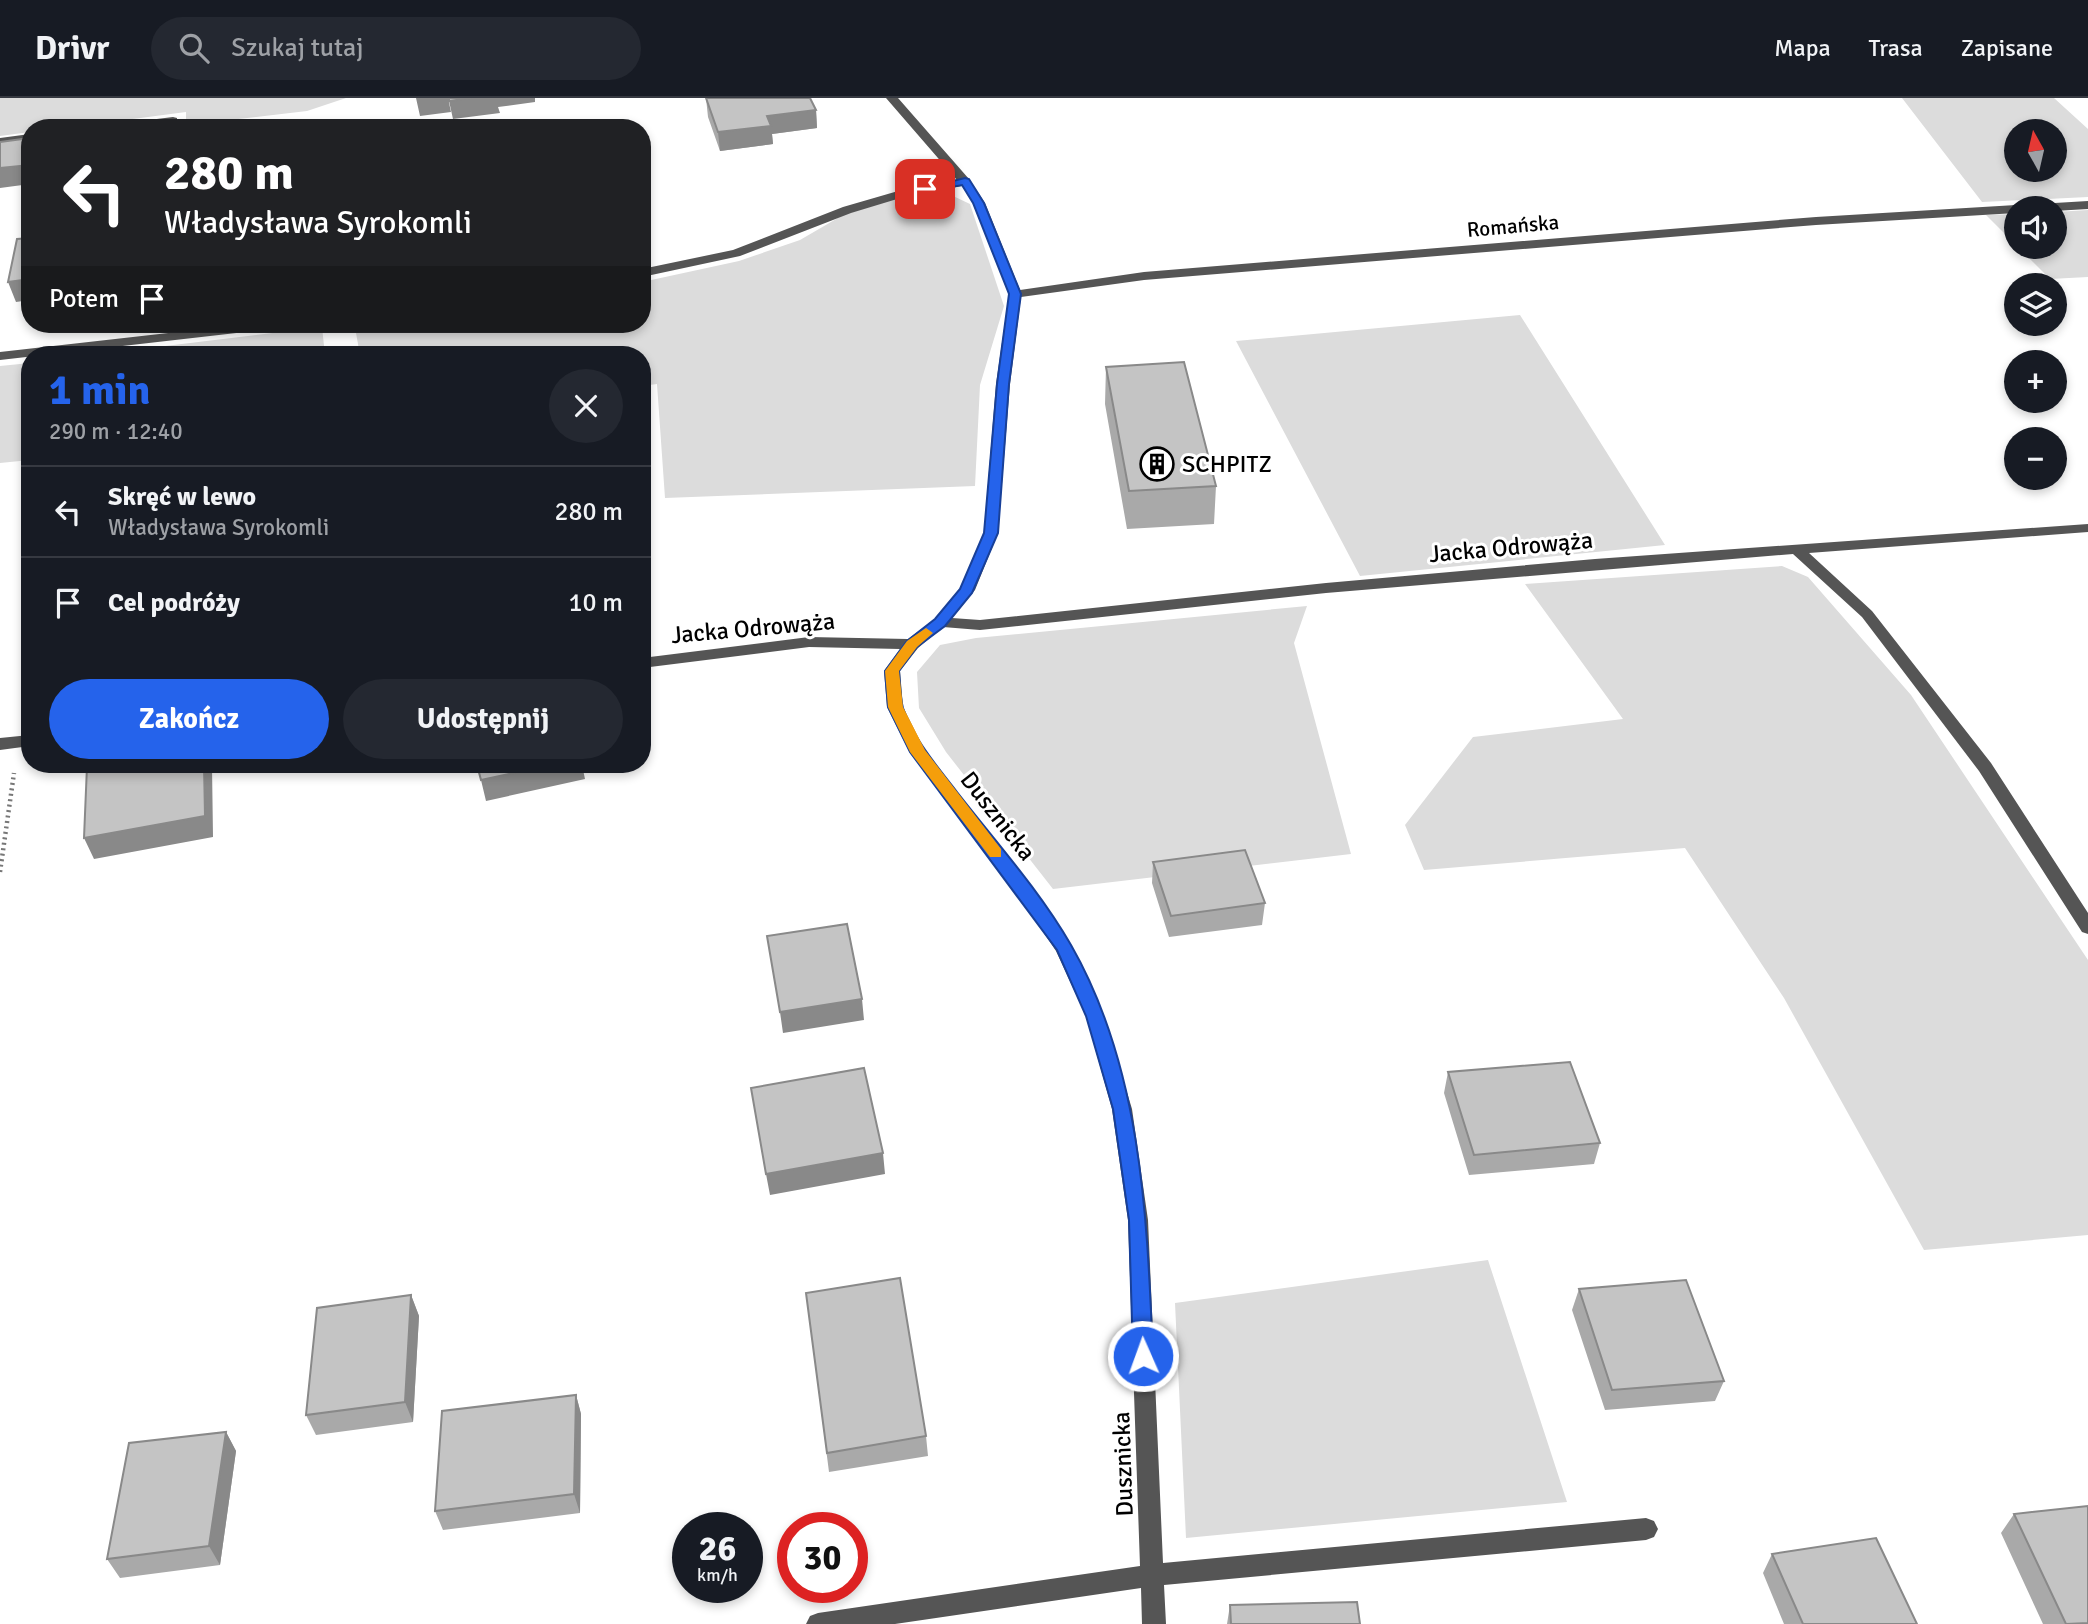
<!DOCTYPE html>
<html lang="pl">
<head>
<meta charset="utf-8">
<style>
  body { margin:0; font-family:Signika,sans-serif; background:#242831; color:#f1f3f6; height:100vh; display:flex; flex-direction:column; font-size:26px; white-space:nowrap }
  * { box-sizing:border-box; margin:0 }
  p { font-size:23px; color:#9ea1a6 }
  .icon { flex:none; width:38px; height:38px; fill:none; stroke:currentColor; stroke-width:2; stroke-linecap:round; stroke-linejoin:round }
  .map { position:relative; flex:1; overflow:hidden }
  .sheet { position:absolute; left:21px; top:248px; width:630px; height:427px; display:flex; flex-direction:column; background:#171b24; border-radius:28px; box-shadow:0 4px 10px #0003 }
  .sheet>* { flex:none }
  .hud { position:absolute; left:21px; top:21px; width:630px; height:214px; border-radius:28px; box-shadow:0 4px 10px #0003; background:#202124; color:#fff; overflow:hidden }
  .needle { width:46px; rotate:352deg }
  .tools { position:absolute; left:2004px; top:21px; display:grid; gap:14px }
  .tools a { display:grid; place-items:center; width:63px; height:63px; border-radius:50%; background:#171b24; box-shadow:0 4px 10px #0003; font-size:35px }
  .speed { position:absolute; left:672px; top:1414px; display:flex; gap:14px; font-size:35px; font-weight:700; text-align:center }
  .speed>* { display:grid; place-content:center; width:91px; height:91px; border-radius:50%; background:#171b24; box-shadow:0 4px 10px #0003; line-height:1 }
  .speed small { font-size:18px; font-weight:400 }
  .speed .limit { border:10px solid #d22; background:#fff; color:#111 }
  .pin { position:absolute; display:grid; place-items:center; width:60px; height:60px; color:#fff; margin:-30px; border-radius:14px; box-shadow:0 4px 10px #0006 }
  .me { position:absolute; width:77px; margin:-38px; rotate:358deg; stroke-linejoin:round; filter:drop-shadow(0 0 5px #0008) }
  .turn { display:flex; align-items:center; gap:24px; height:147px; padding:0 28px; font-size:32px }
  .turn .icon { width:91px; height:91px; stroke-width:2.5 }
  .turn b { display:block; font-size:49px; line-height:60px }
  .then { display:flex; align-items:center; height:66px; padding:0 28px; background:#0003; gap:14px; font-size:26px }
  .round { display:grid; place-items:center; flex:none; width:74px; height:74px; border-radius:37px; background:#242831 }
  .summary { display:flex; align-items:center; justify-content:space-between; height:119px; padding:0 28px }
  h1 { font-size:42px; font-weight:700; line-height:52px; color:#2563eb }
  .button { display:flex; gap:14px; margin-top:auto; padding:14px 28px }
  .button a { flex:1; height:80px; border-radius:42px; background:#2563eb; color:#fff; font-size:28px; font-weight:700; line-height:80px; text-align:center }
  .button a+a { background:#242831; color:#f1f3f6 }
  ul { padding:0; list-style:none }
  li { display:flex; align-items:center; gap:21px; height:91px; padding:0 28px; border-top:2px solid #363941 }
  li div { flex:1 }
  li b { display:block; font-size:26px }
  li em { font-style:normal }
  header { display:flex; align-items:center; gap:42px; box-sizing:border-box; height:98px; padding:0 35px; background:#171b24; border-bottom:2px solid #363941 }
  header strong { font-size:33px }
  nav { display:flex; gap:38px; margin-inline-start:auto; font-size:24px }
  .search { width:490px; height:63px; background:#242831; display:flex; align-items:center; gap:18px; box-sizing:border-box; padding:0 24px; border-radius:38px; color:#9ea1a6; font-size:26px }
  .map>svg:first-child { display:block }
</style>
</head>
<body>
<header>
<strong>Drivr</strong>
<div class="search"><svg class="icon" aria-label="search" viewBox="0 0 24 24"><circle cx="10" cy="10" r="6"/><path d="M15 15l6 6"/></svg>Szukaj tutaj</div>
<nav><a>Mapa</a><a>Trasa</a><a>Zapisane</a></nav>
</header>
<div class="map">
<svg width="2088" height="1526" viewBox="0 0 2088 1526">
  <rect width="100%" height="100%" fill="#fff"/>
  <!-- green -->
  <path fill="#dcdcdc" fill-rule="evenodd" d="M 0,0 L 346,0 L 307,13 L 186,27 L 186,14 L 64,30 L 30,30 L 30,34 L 0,38 Z
    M 1902,0 L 2054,0 L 2088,31 L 2088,99 L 1982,104 ZM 2054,33 L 2054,72 L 2016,72 L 2016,33 Z
    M 928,95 L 951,97 L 970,106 L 1004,208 L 980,287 L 975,388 L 665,400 L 657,286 L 642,288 L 642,257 L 360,257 L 356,235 L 368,226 L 642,226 L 642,184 L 739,163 L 800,142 L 843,117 L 894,101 Z
    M 2088,112 L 2088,179 L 2050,181 L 2018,149 L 2054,149 L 2055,114 Z
    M 2016,116 L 2016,147 L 1986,117 Z
    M 1520,217 L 1665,447 L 1360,478 L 1236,243 Z
    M 322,229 L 325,257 L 91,257 Z
    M 30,265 L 30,362 L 0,365 L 0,268 Z
    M 1782,468 L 1808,479 L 1911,597 L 2088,862 L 2088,1137 L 1924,1152 L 1784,900 L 1685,750 L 1424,772 L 1405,727 L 1473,639 L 1623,621 L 1525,486 Z
    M 1307,508 L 1294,545 L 1351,756 L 1053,791 L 946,654 L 919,610 L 917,574 L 940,547 L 976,540 Z
    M 1488,1162 L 1567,1404 L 1186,1440 L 1175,1205 Z"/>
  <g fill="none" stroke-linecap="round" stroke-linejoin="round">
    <!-- path -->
    <path stroke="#777" stroke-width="4.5" stroke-dasharray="2 3.5" stroke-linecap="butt" d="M 0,774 L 14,675"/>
    <!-- minor -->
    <path fill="#555" fill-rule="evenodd" d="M 886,0 L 898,0 L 969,81 L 985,105 L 1020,192 L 1144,174 L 1816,119 L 2016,107 L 2022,110 L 2016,110 L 2016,115 L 1816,127 L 1144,182 L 1021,199 L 1010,286 L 998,435 L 975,492 L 952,520 L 980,522 L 1326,485 L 1595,461 L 2088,426 L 2088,434 L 1809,455 L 1872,513 L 1991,665 L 2088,815 L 2088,836 L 2082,834 L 1979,673 L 1862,519 L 1793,456 L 1326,495 L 980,532 L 943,529 L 918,550 L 900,573 L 903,609 L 925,653 L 1027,784 L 1070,845 L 1104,918 L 1132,1011 L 1148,1122 L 1163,1465 L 1646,1420 L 1654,1423 L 1658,1431 L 1654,1439 L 1646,1442 L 1164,1487 L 1166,1526 L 1142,1526 L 1141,1490 L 895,1526 L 806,1526 L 810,1518 L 818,1515 L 1140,1468 L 1128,1122 L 1112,1011 L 1086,918 L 1056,853 L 1015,792 L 910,655 L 887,609 L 884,573 L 900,551 L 809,549 L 642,570 L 642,560 L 809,539 L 908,541 L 935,521 L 960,491 L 984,435 L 996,286 L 1009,196 L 973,105 L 962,88 L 907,98 L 851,115 L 740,158 L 642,179 L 642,171 L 733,152 L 843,109 L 905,91 L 957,82 Z
      M 173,19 L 177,20 L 177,24 L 138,30 L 102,30 L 108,27 Z
      M 30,36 L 30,42 L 0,46 L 0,40 Z
      M 2088,103 L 2088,111 L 2054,113 L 2054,110 L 2032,110 L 2038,106 Z
      M 248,226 L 287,226 L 280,230 L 0,262 L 0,254 Z
      M 30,637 L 30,648 L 0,652 L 0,640 Z"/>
  </g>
  <!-- wall -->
  <path fill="#a9a9a9" d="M 706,0 L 816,12 L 817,30 L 772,36 L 773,46 L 720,53 L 708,19 Z
    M 1106,269 L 1216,388 L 1214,426 L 1127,431 L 1105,306 Z
    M 1153,764 L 1265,805 L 1262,827 L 1169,839 L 1152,785 Z
    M 1448,974 L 1600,1045 L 1594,1066 L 1469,1077 L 1444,995 Z
    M 1579,1191 L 1724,1283 L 1715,1303 L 1605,1312 L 1572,1212 Z
    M 806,1195 L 926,1338 L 928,1358 L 829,1374 Z
    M 411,1197 L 419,1218 L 413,1324 L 316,1337 L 306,1317 Z
    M 576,1297 L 581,1316 L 580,1415 L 443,1432 L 435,1413 Z
    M 226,1334 L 236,1353 L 220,1467 L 120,1480 L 107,1461 Z
    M 2088,1408 L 2088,1526 L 2043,1526 L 2001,1435 L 2014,1416 Z
    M 1772,1456 L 1917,1526 L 1784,1526 L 1763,1475 Z
    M 1230,1507 L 1360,1526 L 1227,1526 Z"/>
  <!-- shaded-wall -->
  <path fill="#898989" d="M 416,0 L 448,0 L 451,14 L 420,18 Z
    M 471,0 L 535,0 L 535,4 L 498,9 L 500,15 L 453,21 L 449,3 Z
    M 816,12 L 817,30 L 772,36 L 773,46 L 720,53 L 718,34 L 767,18 Z
    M 30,67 L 30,86 L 0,90 L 0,70 Z
    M 30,181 L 30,202 L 16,204 L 8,184 Z
    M 204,667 L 211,667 L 212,668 L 213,739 L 94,761 L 84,740 Z
    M 551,667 L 582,667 L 585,681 L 486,703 L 481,682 Z
    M 862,901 L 864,922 L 783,935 L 780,914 Z
    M 883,1055 L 885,1076 L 770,1097 L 766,1076 Z
    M 411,1197 L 419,1218 L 413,1324 L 405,1304 Z
    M 576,1297 L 581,1316 L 580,1415 L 574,1396 Z
    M 226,1334 L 236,1353 L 220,1467 L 209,1448 Z"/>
  <!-- building -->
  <path fill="#c4c4c4" stroke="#898989" stroke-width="2" d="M 449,0 L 471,0 L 449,3 Z
    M 706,0 L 810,0 L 816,12 L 767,18 L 771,28 L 718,34 Z
    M 569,24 L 571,30 L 536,29 Z
    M 30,40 L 30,67 L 0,70 L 0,44 Z
    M 30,140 L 30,181 L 8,184 L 17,141 Z
    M 1184,264 L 1216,388 L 1129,393 L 1106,269 Z
    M 95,667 L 204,667 L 205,718 L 84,740 L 87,668 Z
    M 477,667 L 551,667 L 481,682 Z
    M 1245,752 L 1265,805 L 1171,818 L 1153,764 Z
    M 847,826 L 862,901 L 780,914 L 767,838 Z
    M 1570,964 L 1600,1045 L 1474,1057 L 1448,974 Z
    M 864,970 L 883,1055 L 766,1076 L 751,990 Z
    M 900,1180 L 926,1338 L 827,1355 L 806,1195 Z
    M 1686,1182 L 1724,1283 L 1612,1292 L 1579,1191 Z
    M 411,1197 L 405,1304 L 306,1317 L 317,1210 Z
    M 576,1297 L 574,1396 L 435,1413 L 442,1313 Z
    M 226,1334 L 209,1448 L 107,1461 L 129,1345 Z
    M 2088,1408 L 2088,1525 L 2066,1526 L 2014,1416 Z
    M 1876,1440 L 1917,1526 L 1803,1526 L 1772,1456 Z
    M 1357,1504 L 1360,1526 L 1231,1526 L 1230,1507 Z"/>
  <!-- route -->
  <path fill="#2563eb" stroke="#184099" stroke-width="2" d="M 965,80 L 969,81 L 984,105 L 1021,196 L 1009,286 L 998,435 L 972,495 L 945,528 L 917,549 L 899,573 C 900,585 900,599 903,610 C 914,642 937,668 957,694 C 996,744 1040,793 1071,847 C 1142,971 1147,1119 1153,1258 L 1150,1264 L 1143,1267 L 1136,1264 L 1133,1258 L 1129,1122 L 1113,1011 L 1086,918 L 1057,852 L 910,654 L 888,609 L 885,573 L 907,543 L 935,521 L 960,491 L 984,435 L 997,286 L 1009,196 L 973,105 L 962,87 L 925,94 L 920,91 Z"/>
  <!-- slow -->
  <path fill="#f59e0b" d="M 926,530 L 933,535 L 917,549 L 899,573 L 903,609 L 925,652 L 1001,751 L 1001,759 L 990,759 L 910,654 L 888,609 L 885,573 L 907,543 Z"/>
  <!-- icons -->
  <defs>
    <symbol id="building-ring" viewBox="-11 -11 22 22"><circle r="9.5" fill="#fff" stroke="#000" stroke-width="1.5"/><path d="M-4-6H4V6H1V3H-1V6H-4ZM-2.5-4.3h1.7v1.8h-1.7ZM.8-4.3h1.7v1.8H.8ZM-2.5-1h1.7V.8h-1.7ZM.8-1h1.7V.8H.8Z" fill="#000"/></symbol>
  </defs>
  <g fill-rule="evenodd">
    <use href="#building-ring" x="1138" y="347" width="38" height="38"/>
  </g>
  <g text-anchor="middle" stroke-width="6" stroke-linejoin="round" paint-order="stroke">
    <!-- far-street labels -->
    <g font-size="21" fill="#000" stroke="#fff">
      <text transform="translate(1513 128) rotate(-5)" y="7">Romańska</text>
    </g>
    <!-- poi labels -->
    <g font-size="24" fill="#000" stroke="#fff" text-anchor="start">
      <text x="1182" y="374">SCHPITZ</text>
    </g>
    <!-- street labels -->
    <g font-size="24" fill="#000" stroke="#fff">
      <text transform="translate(1511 449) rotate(-5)" y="8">Jacka Odrowąża</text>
      <text transform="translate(753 530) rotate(-5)" y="8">Jacka Odrowąża</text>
      <text transform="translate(998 718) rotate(52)" y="8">Dusznicka</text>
      <text transform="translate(1123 1366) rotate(-92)" y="8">Dusznicka</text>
    </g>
  </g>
</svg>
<div class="tools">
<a><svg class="needle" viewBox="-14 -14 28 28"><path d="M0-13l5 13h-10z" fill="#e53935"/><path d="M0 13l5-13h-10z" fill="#9ea1a6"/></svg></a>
<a><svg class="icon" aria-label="sound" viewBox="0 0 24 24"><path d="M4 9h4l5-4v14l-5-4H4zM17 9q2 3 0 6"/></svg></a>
<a><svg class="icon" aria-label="layers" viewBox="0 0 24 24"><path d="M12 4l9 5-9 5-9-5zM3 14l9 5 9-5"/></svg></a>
<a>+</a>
<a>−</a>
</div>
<div class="speed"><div>26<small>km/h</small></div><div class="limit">30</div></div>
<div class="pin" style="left:925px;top:91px;background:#d93025"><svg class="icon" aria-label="arrive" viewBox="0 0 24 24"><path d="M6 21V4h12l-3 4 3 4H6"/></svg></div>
<svg class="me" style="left:1143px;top:1258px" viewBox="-20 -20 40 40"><circle r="17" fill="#2563eb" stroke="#fff" stroke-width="3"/><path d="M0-11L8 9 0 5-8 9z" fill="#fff"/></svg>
<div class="hud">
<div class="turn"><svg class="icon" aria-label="left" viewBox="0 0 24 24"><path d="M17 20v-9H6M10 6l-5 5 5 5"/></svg><div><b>280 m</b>Władysława Syrokomli</div></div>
<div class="then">Potem<svg class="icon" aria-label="arrive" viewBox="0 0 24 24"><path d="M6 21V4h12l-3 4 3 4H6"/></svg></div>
</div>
<section class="sheet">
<div class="summary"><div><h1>1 min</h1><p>290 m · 12:40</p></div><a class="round"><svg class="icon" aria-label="close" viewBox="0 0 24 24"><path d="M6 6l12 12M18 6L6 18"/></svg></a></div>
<ul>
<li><svg class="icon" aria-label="left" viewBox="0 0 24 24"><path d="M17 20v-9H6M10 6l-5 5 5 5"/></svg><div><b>Skręć w lewo</b><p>Władysława Syrokomli</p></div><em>280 m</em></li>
<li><svg class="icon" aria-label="arrive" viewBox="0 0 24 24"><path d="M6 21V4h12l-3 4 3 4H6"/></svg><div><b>Cel podróży</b></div><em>10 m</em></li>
</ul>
<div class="button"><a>Zakończ</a><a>Udostępnij</a></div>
</section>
</div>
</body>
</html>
